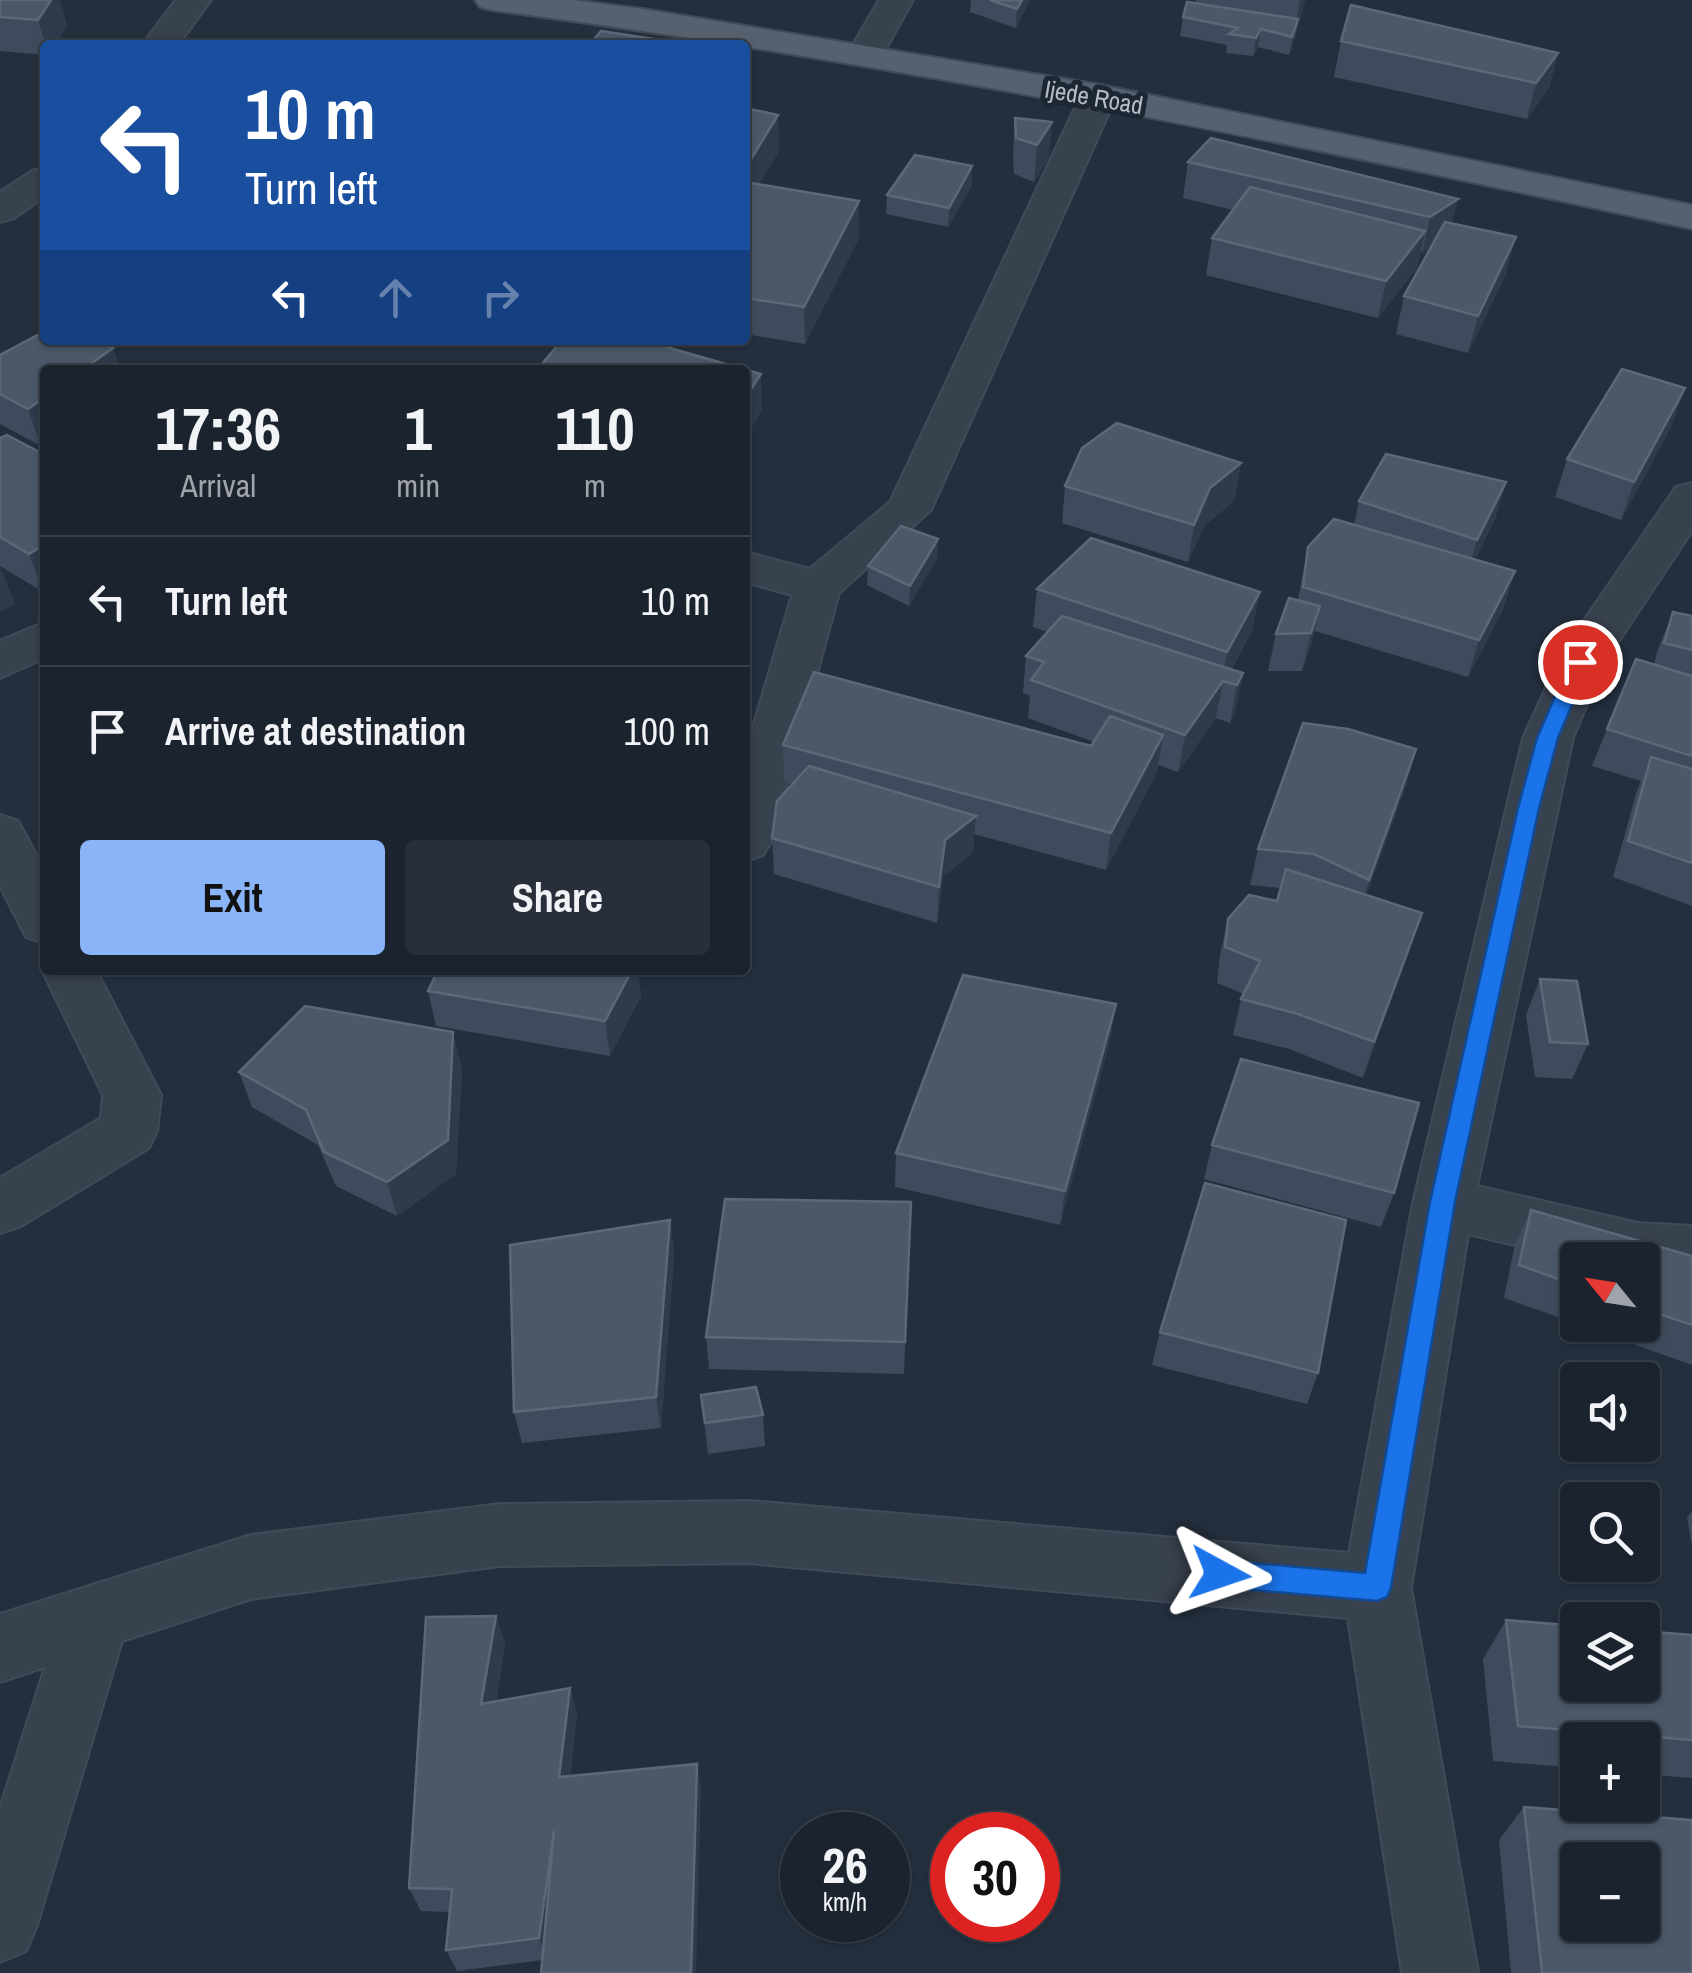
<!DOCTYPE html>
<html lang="en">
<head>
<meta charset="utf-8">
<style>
  body { margin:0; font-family:"Archivo Narrow",sans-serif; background:#282f3a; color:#f1f3f6; height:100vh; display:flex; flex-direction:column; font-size:38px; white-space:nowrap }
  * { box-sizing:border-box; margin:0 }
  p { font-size:32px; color:#a0a4aa }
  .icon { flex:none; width:55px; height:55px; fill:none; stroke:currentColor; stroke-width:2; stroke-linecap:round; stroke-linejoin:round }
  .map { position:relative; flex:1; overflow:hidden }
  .sheet { position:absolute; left:40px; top:365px; width:710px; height:610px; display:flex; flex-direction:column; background:#1b232e; border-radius:10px; box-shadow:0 2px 8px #0004,0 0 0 2px #39404a }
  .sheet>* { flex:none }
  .banner { position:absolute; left:40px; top:40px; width:710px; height:305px; border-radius:10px; box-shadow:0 2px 8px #0004,0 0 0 2px #39404a; background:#1a4fa0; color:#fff; overflow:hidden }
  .needle { width:65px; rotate:300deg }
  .buttons { position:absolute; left:1560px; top:1242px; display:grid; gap:20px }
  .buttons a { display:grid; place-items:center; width:100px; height:100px; border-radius:10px; background:#1b232e; box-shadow:0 2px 8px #0004,0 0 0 2px #39404a; font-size:50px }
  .speed { position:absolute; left:780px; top:1812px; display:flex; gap:20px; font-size:50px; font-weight:700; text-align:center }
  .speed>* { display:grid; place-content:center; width:130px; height:130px; border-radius:50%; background:#1b232e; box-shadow:0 2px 8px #0004,0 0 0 2px #39404a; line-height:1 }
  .speed small { font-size:25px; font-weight:400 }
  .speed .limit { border:15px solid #d22; background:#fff; color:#111 }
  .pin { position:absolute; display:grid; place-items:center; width:85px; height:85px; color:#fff; margin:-42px; border:5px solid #fff; border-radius:50%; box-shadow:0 2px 10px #0007 }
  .me { position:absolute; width:110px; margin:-55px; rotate:95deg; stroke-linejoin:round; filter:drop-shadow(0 0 8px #0008) }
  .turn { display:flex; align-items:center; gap:35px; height:210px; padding:0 40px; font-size:45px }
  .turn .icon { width:130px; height:130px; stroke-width:2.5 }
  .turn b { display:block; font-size:70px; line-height:85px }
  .lanes { display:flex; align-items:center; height:95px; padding:0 40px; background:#0003; justify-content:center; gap:50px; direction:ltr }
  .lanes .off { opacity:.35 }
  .eta { display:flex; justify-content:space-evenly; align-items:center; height:170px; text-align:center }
  .eta b { font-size:60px; font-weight:800; line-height:70px }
  .button { display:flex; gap:20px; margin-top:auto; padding:20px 40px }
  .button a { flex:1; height:115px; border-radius:10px; background:#8ab4f8; color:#111; font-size:40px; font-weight:800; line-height:115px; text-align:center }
  .button a+a { background:#282f3a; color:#f1f3f6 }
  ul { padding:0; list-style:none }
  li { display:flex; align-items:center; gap:30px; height:130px; padding:0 40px; border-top:2px solid #39404a }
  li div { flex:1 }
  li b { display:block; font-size:38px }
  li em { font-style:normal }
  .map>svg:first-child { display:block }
</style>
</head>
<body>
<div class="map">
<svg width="1692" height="1973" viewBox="0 0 1692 1973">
  <rect width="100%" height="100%" fill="#242f3e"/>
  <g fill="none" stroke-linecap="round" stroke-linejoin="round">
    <defs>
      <path id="minor" d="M 176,0 L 211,0 L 178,45 L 142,45 Z
        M 879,0 L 913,0 L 878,63 L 852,63 L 847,55 Z
        M 1098,86 L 1111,89 L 1116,97 L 931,510 L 839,593 L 771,842 L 763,855 L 745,861 L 745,754 L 792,595 L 745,582 L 745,552 L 810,569 L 890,502 L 1080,97 L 1085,89 Z
        M 45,168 L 45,196 L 14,218 L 0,222 L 0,192 L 32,171 Z
        M 1692,483 L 1692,531 L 1603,665 L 1573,738 L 1477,1186 L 1638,1223 L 1692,1226 L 1692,1278 L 1642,1275 L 1642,1260 L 1578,1260 L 1468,1234 L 1411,1588 L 1478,1973 L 1402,1973 L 1348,1618 L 749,1563 L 500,1566 L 251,1599 L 122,1641 L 37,1925 L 26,1951 L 0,1962 L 0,1808 L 45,1667 L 0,1682 L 0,1614 L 251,1535 L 500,1504 L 749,1501 L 1349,1553 L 1413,1203 L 1523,738 L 1563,651 L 1676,487 Z
        M 45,622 L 45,658 L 0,678 L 0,641 Z
        M 0,815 L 18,821 L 45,871 L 45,943 L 26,937 L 0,886 Z
        M 45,964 L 45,970 L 96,970 L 161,1095 L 157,1131 L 149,1148 L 21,1226 L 0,1233 L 0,1178 L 101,1118 L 103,1095 L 42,970 Z"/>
      <path id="major" d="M 475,0 L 572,0 L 643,9 L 1095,84 L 1692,205 L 1692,229 C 1294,143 896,63 492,10 L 480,7 Z"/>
    </defs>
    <!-- minor casing -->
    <use href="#minor" stroke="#414a57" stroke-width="4"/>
    <!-- major casing -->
    <use href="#major" stroke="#414a57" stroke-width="4"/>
    <!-- minor -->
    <use href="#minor" fill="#38414e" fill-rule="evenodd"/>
    <!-- major -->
    <use href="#major" fill="#56606e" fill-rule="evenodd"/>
  </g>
  <!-- wall -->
  <path fill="#3f4b5c" d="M 0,0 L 67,25 L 55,45 L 45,45 L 45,55 L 0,51 Z
    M 971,0 L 1030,0 L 1016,28 L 970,12 Z
    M 1196,0 L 1305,0 L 1295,38 L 1289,55 L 1258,47 L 1253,56 L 1226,53 L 1227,45 L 1180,36 L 1183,17 L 1195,3 Z
    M 1341,41 L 1558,53 L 1549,88 L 1527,119 L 1334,77 Z
    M 745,108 L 778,115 L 779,151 L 759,184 L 859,201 L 859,238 L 805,344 L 745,334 Z
    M 1015,118 L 1049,158 L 1034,182 L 1014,174 L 1013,154 Z
    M 1211,138 L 1452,224 L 1506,274 L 1468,353 L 1396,334 L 1404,296 L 1431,248 L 1420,253 L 1417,268 L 1378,318 L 1206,275 L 1212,238 L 1233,210 L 1183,198 L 1188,162 Z
    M 972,185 L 948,227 L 886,214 L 887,195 Z
    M 113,348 L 120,370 L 45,370 L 45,443 L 41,446 L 0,424 L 0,355 Z
    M 1672,425 L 1621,520 L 1555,497 L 1567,459 Z
    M 0,438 L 45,455 L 45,590 L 43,592 L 0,566 Z
    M 1241,463 L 1234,501 L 1204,526 L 1188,562 L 1062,523 L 1065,486 Z
    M 1506,482 L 1495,519 L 1475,560 L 1515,571 L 1503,609 L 1468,677 L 1315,631 L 1302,671 L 1268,671 L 1276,634 L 1298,600 L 1308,547 L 1354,525 L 1359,501 Z
    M 938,539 L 937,558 L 909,606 L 867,585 L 868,566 Z
    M 1037,589 L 1253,629 L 1231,670 L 1243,673 L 1235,711 L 1230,723 L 1216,718 L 1178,772 L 1158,765 L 1157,772 L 1106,870 L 974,834 L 973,852 L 943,877 L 937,923 L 774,874 L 772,838 L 792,784 L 784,782 L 783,745 L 1091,746 L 1094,742 L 1028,718 L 1030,696 L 1023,693 L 1026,656 L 1048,632 L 1033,627 Z
    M 1673,612 L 1692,616 L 1692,906 L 1613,877 L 1636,794 L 1641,781 L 1592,766 L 1607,729 L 1654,664 L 1658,649 Z
    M 1416,749 L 1406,786 L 1366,895 L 1422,913 L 1363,1078 L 1289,1049 L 1233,1035 L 1241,999 L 1244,994 L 1217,983 L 1220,955 L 1228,919 L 1277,901 L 1280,888 L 1250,885 L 1258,849 Z
    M 438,970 L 638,970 L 641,996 L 610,1056 L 436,1026 L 428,991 Z
    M 1540,979 L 1588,1044 L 1572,1079 L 1535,1077 L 1526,1015 Z
    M 1116,1004 L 1110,1040 L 1060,1225 L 895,1187 L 896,1153 Z
    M 462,1068 L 456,1174 L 397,1216 L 336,1186 L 318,1145 L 252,1107 L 239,1072 Z
    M 1212,1145 L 1394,1193 L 1381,1227 L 1204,1179 Z
    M 911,1202 L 904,1374 L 709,1369 L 706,1337 Z
    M 1531,1210 L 1692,1256 L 1692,1365 L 1580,1325 L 1642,1325 L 1642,1260 L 1578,1260 L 1578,1324 L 1504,1298 L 1515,1244 Z
    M 670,1220 L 674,1254 L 661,1428 L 522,1443 L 514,1412 Z
    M 1160,1332 L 1318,1373 L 1307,1404 L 1152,1365 Z
    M 701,1395 L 763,1415 L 765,1446 L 708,1454 Z
    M 1692,1511 L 1692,1546 L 1687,1518 Z
    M 496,1616 L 505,1644 L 496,1702 L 570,1688 L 577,1714 L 570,1776 L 697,1764 L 701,1789 L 542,1960 L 457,1971 L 446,1950 L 450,1912 L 421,1911 L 409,1888 Z
    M 1506,1620 L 1692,1635 L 1692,1778 L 1642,1774 L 1642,1740 L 1578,1740 L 1578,1768 L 1493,1761 L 1483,1659 Z
    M 1524,1807 L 1692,1973 L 1511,1973 L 1499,1840 Z"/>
  <!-- shaded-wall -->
  <path fill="#2f3b4b" d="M 51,0 L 60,0 L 67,25 L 55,45 L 46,45 L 38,20 Z
    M 1022,0 L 1030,0 L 1016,28 L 1017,9 Z
    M 1300,0 L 1305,0 L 1295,38 L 1289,55 Z
    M 1261,29 L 1258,47 L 1253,56 L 1256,38 Z
    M 1558,53 L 1549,88 L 1527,119 L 1536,83 Z
    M 778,115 L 779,151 L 745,208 L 745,169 Z
    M 1052,122 L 1049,158 L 1034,182 L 1037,145 Z
    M 972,166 L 972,185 L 948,227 L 949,208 Z
    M 1458,199 L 1449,236 L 1422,254 L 1430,217 Z
    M 859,201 L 859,238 L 805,344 L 804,307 Z
    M 1425,231 L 1417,268 L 1378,318 L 1386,281 Z
    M 1516,237 L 1506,274 L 1468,353 L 1478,316 Z
    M 113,348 L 120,370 L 82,370 Z
    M 761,374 L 762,411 L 745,438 L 745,398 Z
    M 1685,388 L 1672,425 L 1621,520 L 1634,482 Z
    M 45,397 L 45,443 L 41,446 L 28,409 Z
    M 1241,463 L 1234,501 L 1204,526 L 1188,562 L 1194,525 L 1210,488 Z
    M 1506,482 L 1495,519 L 1466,578 L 1477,540 Z
    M 938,539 L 937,558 L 909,606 L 910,586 Z
    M 45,544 L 45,590 L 43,592 L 29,554 Z
    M 0,567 L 15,604 L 0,612 Z
    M 1515,571 L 1503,609 L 1468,677 L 1479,640 Z
    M 1260,592 L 1253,629 L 1224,681 L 1223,681 L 1216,718 L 1178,772 L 1185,735 L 1221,684 L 1227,652 Z
    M 1320,606 L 1312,643 L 1302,671 L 1311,633 Z
    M 1243,673 L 1235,711 L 1230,723 L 1237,685 Z
    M 1163,735 L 1157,772 L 1106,870 L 1111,833 Z
    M 1416,749 L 1406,786 L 1359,916 L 1369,880 Z
    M 976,816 L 973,852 L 943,877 L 937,923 L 939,887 L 945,840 Z
    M 1422,913 L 1410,949 L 1363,1078 L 1374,1042 Z
    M 632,970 L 638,970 L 641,996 L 610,1056 L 605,1021 Z
    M 1116,1004 L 1110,1040 L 1060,1225 L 1065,1191 Z
    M 453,1032 L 462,1068 L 456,1174 L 397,1216 L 387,1182 Z
    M 670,1220 L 674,1254 L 661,1428 L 656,1397 Z
    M 496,1616 L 505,1644 L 491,1731 L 481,1704 Z
    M 570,1688 L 577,1714 L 567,1801 L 559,1777 Z
    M 697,1764 L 701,1789 L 696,1973 L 691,1973 Z
    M 554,1831 L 547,1959 L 539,1938 Z"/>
  <!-- building -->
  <path fill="#4b5868" stroke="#5c6777" stroke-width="2.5" fill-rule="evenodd" d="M 0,0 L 51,0 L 38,20 L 0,17 Z
    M 990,0 L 1022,0 L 1017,9 Z
    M 1187,2 L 1298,19 L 1292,37 L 1261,29 L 1256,38 L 1229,34 L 1238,28 L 1183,17 Z
    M 1351,5 L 1558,53 L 1536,83 L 1341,41 Z
    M 601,31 L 660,40 L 656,45 L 589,45 Z
    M 745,108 L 778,115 L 745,169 Z
    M 1015,118 L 1052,122 L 1037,145 L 1016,138 Z
    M 1211,138 L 1458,199 L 1430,217 L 1188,162 Z
    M 915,155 L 972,166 L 949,208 L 887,195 Z
    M 745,182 L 859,201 L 804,307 L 745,298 Z
    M 1250,187 L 1425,231 L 1386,281 L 1212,238 Z
    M 1445,222 L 1516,237 L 1478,316 L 1404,296 Z
    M 45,331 L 45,340 L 95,340 L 113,348 L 82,370 L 45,370 L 45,397 L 28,409 L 0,394 L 0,355 Z
    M 562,340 L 642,340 L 761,374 L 745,398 L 745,370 L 537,370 Z
    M 1622,369 L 1685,388 L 1634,482 L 1567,459 Z
    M 1117,423 L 1241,463 L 1210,488 L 1194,525 L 1065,486 L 1082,448 Z
    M 7,435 L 45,455 L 45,544 L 29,554 L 0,537 L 0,438 Z
    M 1386,454 L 1506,482 L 1477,540 L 1359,501 Z
    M 1334,519 L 1515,571 L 1479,640 L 1303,587 L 1308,547 Z
    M 901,526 L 938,539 L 910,586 L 868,566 Z
    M 1091,538 L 1260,592 L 1227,652 L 1037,589 Z
    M 1289,598 L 1320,606 L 1311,633 L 1276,634 Z
    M 1673,612 L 1692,616 L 1692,650 L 1664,643 Z
    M 1062,616 L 1243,673 L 1237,685 L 1223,681 L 1185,735 L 1031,680 L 1044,662 L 1026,656 Z
    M 1636,659 L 1692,676 L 1692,756 L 1607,729 Z
    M 814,672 L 1091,746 L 1110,716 L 1163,735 L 1111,833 L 783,745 Z
    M 1303,723 L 1348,729 L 1416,749 L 1369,880 L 1314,854 L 1258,849 Z
    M 1651,757 L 1692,769 L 1692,863 L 1628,841 Z
    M 809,766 L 976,816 L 945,840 L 939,887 L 772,838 L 777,801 Z
    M 1286,869 L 1422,913 L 1374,1042 L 1298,1014 L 1241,999 L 1260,961 L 1225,947 L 1228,919 L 1249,895 L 1277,901 Z
    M 438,970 L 632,970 L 605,1021 L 428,991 Z
    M 963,975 L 1116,1004 L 1065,1191 L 896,1153 Z
    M 1540,979 L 1577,981 L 1588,1044 L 1550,1042 Z
    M 305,1006 L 453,1032 L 448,1140 L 387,1182 L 324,1152 L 306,1110 L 239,1072 Z
    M 1241,1059 L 1419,1103 L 1394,1193 L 1212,1145 Z
    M 1205,1183 L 1346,1220 L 1318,1373 L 1160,1332 Z
    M 725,1199 L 911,1202 L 905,1342 L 706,1337 Z
    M 1531,1210 L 1692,1256 L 1692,1325 L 1642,1308 L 1642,1260 L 1578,1260 L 1578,1286 L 1519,1265 Z
    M 670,1220 L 656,1397 L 514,1412 L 510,1245 Z
    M 756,1387 L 763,1415 L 705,1423 L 701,1395 Z
    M 496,1616 L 481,1704 L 570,1688 L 559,1777 L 697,1764 L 691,1973 L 541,1973 L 554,1831 L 539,1938 L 446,1950 L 452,1889 L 409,1888 L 426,1617 Z
    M 1506,1620 L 1578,1626 L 1578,1685 L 1642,1685 L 1642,1631 L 1692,1635 L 1692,1740 L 1518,1726 Z
    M 1524,1807 L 1692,1820 L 1692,1973 L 1542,1973 ZM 1578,1860 L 1642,1860 L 1642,1925 L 1578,1925 Z"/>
  <!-- route -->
  <path fill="#1a73e8" stroke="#114b97" stroke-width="2.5" d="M 1580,656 L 1590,662 L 1558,738 L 1539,808 L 1455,1202 L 1391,1588 L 1387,1597 L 1377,1601 L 1220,1587 L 1210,1583 L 1206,1574 L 1210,1564 L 1220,1560 L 1365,1573 L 1430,1202 L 1518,808 L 1537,738 L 1570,662 Z"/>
  <g text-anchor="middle" stroke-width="10" stroke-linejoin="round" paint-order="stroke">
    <!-- far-street labels -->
    <g font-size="25" fill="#b4bcc9" stroke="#1d2633">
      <text transform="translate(1094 97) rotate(10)" y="9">Ijede Road</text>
    </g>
  </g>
</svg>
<div class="buttons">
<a><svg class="needle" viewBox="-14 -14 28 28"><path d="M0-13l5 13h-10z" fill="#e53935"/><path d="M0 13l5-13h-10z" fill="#a0a4aa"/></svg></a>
<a><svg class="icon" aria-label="sound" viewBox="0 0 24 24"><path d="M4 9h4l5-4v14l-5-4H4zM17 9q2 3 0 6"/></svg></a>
<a><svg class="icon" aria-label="search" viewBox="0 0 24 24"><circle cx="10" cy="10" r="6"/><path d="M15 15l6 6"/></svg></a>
<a><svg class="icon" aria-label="layers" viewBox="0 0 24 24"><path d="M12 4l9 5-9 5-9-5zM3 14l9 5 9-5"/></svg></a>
<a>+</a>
<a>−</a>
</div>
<div class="speed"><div>26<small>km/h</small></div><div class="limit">30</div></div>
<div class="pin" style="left:1580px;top:662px;background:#d93025"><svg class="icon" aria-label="arrive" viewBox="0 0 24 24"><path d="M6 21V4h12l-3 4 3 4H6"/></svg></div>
<svg class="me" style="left:1220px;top:1574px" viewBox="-20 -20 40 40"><path d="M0-17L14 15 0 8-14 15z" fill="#1a73e8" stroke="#fff" stroke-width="4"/></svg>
<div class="banner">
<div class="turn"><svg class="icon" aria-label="left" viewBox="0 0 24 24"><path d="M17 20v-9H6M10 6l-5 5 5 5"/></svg><div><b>10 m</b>Turn left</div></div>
<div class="lanes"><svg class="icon" aria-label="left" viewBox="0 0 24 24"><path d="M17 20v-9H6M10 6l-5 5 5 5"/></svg><svg class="icon off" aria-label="ahead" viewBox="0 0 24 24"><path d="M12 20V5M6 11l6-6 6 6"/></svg><svg class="icon off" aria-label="right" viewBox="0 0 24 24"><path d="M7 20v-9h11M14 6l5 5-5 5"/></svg></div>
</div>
<section class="sheet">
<div class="eta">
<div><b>17:36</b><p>Arrival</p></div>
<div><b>1</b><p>min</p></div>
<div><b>110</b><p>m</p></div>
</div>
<ul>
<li><svg class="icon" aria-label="left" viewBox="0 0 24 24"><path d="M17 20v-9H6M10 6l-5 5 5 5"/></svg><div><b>Turn left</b></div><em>10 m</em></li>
<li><svg class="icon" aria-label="arrive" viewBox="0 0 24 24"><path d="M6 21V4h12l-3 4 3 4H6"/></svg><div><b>Arrive at destination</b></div><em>100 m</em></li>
</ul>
<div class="button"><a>Exit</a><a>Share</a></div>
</section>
</div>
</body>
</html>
